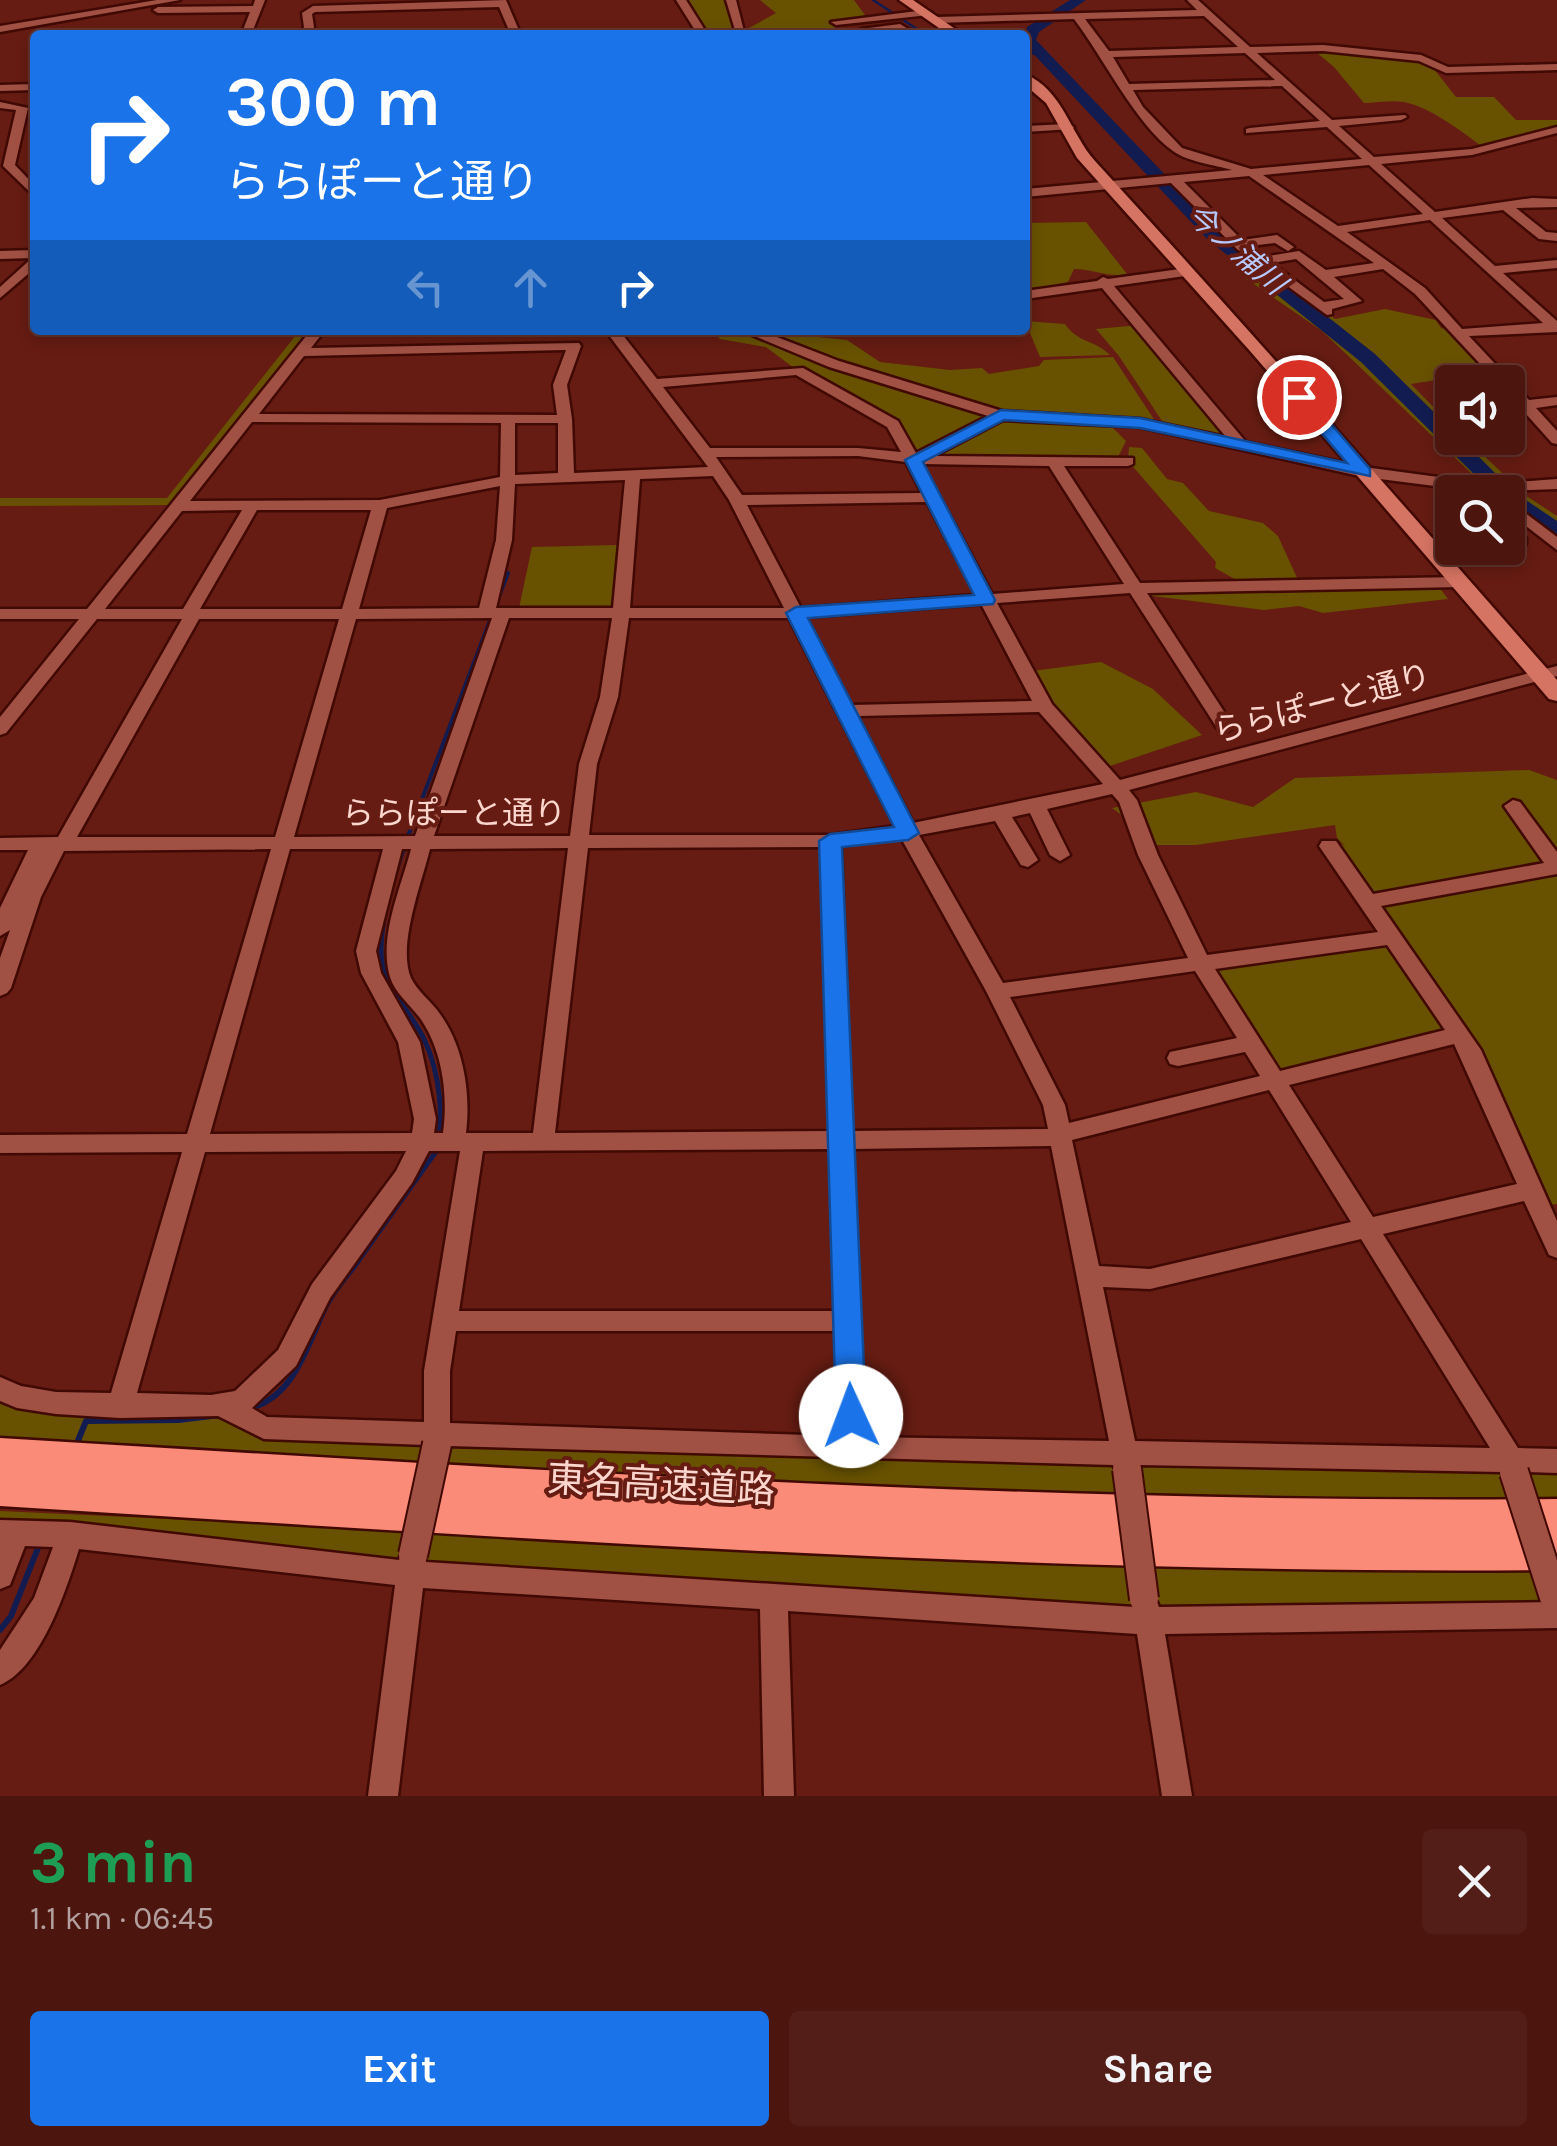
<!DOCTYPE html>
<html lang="en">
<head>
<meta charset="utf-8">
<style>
  body { margin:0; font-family:Karla,"Noto Sans JP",sans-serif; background:#531e17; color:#f1f3f6; height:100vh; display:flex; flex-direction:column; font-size:38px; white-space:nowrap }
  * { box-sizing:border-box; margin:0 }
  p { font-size:32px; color:#b29f9e }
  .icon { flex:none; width:55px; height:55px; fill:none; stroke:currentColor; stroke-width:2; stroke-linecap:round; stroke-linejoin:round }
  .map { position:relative; height:1796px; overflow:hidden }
  .sheet { display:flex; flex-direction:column; background:#4c150e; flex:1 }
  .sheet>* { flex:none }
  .guide { position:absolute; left:30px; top:30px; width:1000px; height:305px; border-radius:10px; box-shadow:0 5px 15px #0003,0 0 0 2px #63342e; background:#1a73e8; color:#fff; overflow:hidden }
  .buttons { position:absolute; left:1435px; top:365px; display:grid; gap:20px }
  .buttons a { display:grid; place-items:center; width:90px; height:90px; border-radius:10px; background:#4c150e; box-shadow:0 5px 15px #0003,0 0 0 2px #63342e; font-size:50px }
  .pin { position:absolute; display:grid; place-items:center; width:85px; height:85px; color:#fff; margin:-42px; border:5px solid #fff; border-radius:50%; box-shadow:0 2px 10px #0007 }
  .me { position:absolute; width:110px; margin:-55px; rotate:358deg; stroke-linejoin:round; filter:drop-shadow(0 0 8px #0008) }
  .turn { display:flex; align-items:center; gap:35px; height:210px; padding:0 30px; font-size:45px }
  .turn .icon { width:130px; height:130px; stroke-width:2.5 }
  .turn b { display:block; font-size:70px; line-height:85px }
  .lanes { display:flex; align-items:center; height:95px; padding:0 30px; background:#0003; justify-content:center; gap:50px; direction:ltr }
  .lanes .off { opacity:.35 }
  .round { display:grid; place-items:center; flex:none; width:105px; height:105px; border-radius:10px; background:#531e17 }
  .summary { display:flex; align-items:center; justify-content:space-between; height:170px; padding:0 30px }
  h1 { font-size:60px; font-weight:700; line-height:75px; color:#1e9e55 }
  .primary-button { display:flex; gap:20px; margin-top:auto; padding:20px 30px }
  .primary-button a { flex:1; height:115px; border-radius:10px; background:#1a73e8; color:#fff; font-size:40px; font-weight:700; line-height:115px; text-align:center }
  .primary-button a+a { background:#531e17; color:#f1f3f6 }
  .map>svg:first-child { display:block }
</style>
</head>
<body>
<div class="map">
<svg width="1557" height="1796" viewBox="0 0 1557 1796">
  <rect width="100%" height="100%" fill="#661c12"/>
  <!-- green -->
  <path fill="#685200" d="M 681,0 L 741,0 L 732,1 L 742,32 L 776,13 L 760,0 L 854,0 L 865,15 L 837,25 L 831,35 L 703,35 Z
    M 1311,48 L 1421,60 L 1430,64 L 1456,97 L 1494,97 L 1516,120 L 1557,120 L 1557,130 L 1485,149 C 1463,132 1430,107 1404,102 C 1391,100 1376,103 1364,103 L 1334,67 Z
    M 1086,222 L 1127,274 C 1106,278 1095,269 1074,269 L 1068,282 L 1025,291 L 1025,223 Z
    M 1279,275 L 1335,319 L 1385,309 L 1436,320 L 1441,328 L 1458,333 L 1490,367 L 1487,372 L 1411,384 L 1452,426 L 1452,438 L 1465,438 L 1528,497 L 1557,516 L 1557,546 L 1508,507 L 1508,492 L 1491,492 L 1322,331 L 1245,278 Z
    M 1025,321 L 1065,324 C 1079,344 1094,339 1110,355 L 1040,357 Z
    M 1140,325 L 1243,448 L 1164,424 L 1119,356 L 1096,329 Z
    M 300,330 L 314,330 L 174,505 L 0,506 L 0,498 L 167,498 Z
    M 748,330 L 847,340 L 880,362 L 950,370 L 982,368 L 989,374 L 1039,366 L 1044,360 L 1113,357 L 1159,427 L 1105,420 L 1126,441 L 1116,461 C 1046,452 977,458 907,463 L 893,424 L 798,371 L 766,347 L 720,339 L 713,331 Z
    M 1129,447 L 1142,448 L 1167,479 L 1183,483 L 1209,511 L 1263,523 L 1278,536 L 1298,580 L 1436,583 L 1448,599 L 1323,613 L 1299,606 L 1264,610 L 1153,596 L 1135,588 L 1249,587 L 1215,568 L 1216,562 L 1128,461 Z
    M 617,545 L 611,607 L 519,608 L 532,547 Z
    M 1101,662 L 1153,689 L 1202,735 L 1101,769 L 1025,672 Z
    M 1529,770 L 1557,780 L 1557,1204 L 1549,1205 L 1456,1030 L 1281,1077 L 1211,969 L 1395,943 L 1336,840 L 1346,847 L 1337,838 L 1335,825 L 1196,845 L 1155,845 L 1152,837 L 1112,808 L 1196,792 L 1253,807 L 1295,778 Z
    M 17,1397 L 135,1407 L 340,1435 L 1557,1459 L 1557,1505 L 1330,1507 L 0,1448 L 0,1404 Z
    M 0,1511 L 932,1555 L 1557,1550 L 1557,1614 L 1066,1616 L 0,1544 Z"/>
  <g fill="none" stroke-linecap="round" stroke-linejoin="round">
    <!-- stream-far3 -->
    <path stroke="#131c51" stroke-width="2.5" d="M 873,0 L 926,35
      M 1025,51 L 1048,58"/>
    <!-- stream-far2 -->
    <path stroke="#131c51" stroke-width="4" d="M 408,836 L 508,573"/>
    <!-- stream-far1 -->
    <path stroke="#131c51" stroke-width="5" d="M 356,1264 L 435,1153 C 446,1119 439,1071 424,1039 C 413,1016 392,995 384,971 C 373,936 396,867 409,834"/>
    <!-- stream -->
    <path stroke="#131c51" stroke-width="6" d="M 250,1408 C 295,1397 308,1343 325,1308 C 333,1291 347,1276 358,1261
      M 75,1448 L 86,1421 L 178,1420 L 220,1415
      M 0,1630 L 11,1616 L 40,1543"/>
    <!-- river -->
    <path fill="#131c51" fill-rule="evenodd" d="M 1070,0 L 1086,0 L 1039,32 L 1036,40 L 1219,231 L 1375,354 L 1452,430 L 1452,438 L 1460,438 L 1514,492 L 1557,521 L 1557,538 L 1508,506 L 1508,492 L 1492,492 L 1361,362 L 1207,239 L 1025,45 L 1027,27 Z"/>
    <defs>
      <path id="minor" d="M 157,0 L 180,0 L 0,32 L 0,26 Z
        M 255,0 L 265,0 L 251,35 L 241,35 L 250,12 L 158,13 L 153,10 L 158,7 L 253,6 Z
        M 506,0 L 521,35 L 511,35 L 499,7 L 315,12 L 312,14 L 314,27 L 310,35 L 300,35 L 304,27 L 302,13 L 313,6 Z
        M 676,0 L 686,0 L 708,35 L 698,35 Z
        M 726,0 L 736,0 L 745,35 L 713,35 L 735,30 Z
        M 1187,0 L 1198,0 L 1250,47 L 1323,45 L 1421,55 L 1448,67 L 1557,64 L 1557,70 L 1446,73 L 1419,61 L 1323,51 L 1257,53 L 1332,120 L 1405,115 L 1407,117 L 1401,120 L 1339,126 L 1374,157 L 1472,149 L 1557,127 L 1557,133 L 1472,155 L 1381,164 L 1435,212 L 1532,198 L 1557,199 L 1557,207 L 1516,208 L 1546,232 L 1557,233 L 1557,241 L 1539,239 L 1503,210 L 1442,218 L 1495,266 L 1557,260 L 1557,268 L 1503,273 L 1557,321 L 1557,332 L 1469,336 L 1529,400 L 1557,397 L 1557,405 L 1536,408 L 1557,431 L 1557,444 L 1552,443 L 1508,394 L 1508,382 L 1497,382 L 1415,294 L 1383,269 L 1334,277 L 1362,301 L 1332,309 L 1332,314 L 1327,315 L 1237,249 L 1171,183 L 1025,197 L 1025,189 L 1232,170 C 1215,165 1188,162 1173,151 C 1136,125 1103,57 1074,19 L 936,23 L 931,20 L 936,17 L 1197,10 ZM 1204,16 L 1238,47 L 1109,51 L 1085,19 ZM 1245,53 L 1275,80 L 1129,84 L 1113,57 ZM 1282,86 L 1320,121 L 1250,128 L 1246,129 L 1246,133 L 1327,127 L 1362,159 L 1251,169 L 1182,148 L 1143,107 L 1133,90 ZM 1369,165 L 1423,214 L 1338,226 L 1263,175 ZM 1249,176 L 1374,263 L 1326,270 L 1299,251 L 1263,257 L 1250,246 L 1275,243 L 1288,251 L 1294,247 L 1277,235 L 1242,240 L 1184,182 ZM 1430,220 L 1543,323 L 1462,329 L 1425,288 L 1347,232 ZM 1296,259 L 1344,299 L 1324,302 L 1272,263 Z
        M 925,10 L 929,15 L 836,25 L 831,22 Z
        M 900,24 L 918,35 L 906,35 L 898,30 L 866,35 L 861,29 Z
        M 822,31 L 826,35 L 804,35 Z
        M 35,84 L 35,90 L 0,91 L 0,85 Z
        M 0,102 L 28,108 L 15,165 L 35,186 L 35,197 L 3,166 L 16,110 L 0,108 Z
        M 1068,124 L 1074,127 L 1072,129 L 1025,132 L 1025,126 Z
        M 35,250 L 35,268 L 0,298 L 0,287 L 32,258 L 0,259 L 0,251 Z
        M 1187,268 L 1193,272 L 1192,275 L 1114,286 L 1246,442 L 1364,467 L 1490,484 L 1557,479 L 1557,489 L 1482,492 L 1364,477 L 1140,427 L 1003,420 L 934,456 L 1133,458 L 1133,464 L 1128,466 L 1064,466 L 1140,583 L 1460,577 L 1468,582 L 1460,587 L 1147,593 L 1234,727 L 1225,733 L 1219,731 L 1130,593 L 997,603 L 1052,704 L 1120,780 L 1557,666 L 1557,676 L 1129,790 L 1137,800 L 1158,855 L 1207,955 L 1378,932 L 1319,846 L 1322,841 L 1336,841 L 1373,894 L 1544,863 L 1504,806 L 1513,800 L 1520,802 L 1557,852 L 1557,874 L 1381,906 L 1481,1050 L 1557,1221 L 1557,1258 L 1549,1255 L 1524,1201 L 1383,1234 L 1518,1448 L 1557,1449 L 1557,1473 L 1527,1472 L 1523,1480 L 1514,1484 L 1505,1480 L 1501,1472 L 1140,1465 L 1136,1475 L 1127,1479 L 1118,1475 L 1113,1465 L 448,1446 L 437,1453 L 426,1445 L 264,1439 L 218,1416 L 120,1418 L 56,1414 L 17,1408 L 0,1401 L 0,1377 L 21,1386 L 56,1392 L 111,1393 L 182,1152 L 0,1153 L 0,1135 L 187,1134 L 271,849 L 64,851 L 41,897 L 11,988 L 7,993 L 0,996 L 0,958 L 10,930 L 0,936 L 0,908 L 28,850 L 0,850 L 0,838 L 58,837 L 182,619 L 97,619 L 6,733 L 0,735 L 0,717 L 79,619 L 0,619 L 0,609 L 87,609 L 311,330 L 325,330 L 311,348 L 579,343 L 581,346 L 567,385 L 572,419 L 574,473 L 708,467 L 605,330 L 619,330 L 657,379 L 803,368 L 898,421 L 916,453 L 988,416 L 829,367 L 740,330 L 759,330 L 839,361 L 1002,411 L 1140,419 L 1226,437 L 1102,288 L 1025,299 L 1025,291 L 1097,281 L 1103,277 L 1108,279 ZM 566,350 L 553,385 L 557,415 L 259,414 L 304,356 ZM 796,375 L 887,427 L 901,452 L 858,448 L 710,448 L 663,387 ZM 252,422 L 501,423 L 500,477 L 380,500 L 190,501 ZM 515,423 L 558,423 L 558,473 L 515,475 ZM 858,456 L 906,462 L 922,493 L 742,495 L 716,457 ZM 922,464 L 1049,466 L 1124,584 L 992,594 ZM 713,476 L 729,500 L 784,608 L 630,608 L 640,479 ZM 625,480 L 613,608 L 496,608 L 512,540 L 515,484 ZM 500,486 L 496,540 L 479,608 L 359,609 L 387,508 ZM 927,502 L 976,595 L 801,608 L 747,505 ZM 242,510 L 183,609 L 105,609 L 182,511 ZM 257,510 L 371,510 L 342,609 L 200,609 ZM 981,604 L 1032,701 L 851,705 L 806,617 ZM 492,618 L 415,836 L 294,837 L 356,619 ZM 509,618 L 612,618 L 600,697 L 579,764 L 570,836 L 434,836 ZM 629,618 L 789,618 L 895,826 L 831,835 L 589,835 L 597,764 L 618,697 ZM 199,619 L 339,619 L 275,837 L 77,837 ZM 1039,712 L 1103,784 L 913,823 L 857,716 ZM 1112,794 L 1119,802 L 1138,855 L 1188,958 L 1003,983 L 919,835 L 995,821 L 1021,865 L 1028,867 L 1038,860 L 1012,817 L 1030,813 L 1050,855 L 1060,861 L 1070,855 L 1047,809 ZM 901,838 L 986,991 L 1043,1105 L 1048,1129 L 852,1131 L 841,846 ZM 822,847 L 830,1131 L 555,1133 L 588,848 ZM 568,848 L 533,1133 L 466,1133 C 471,1094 464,1047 440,1014 C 432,1002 417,991 411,978 C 397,946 422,882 430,849 ZM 290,849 L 383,849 L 356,951 L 361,973 L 398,1042 L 414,1119 L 412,1133 L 210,1134 ZM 402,849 L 411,849 C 401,888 378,937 390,977 C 395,994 413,1007 422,1021 C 443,1053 448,1096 443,1133 L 434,1133 L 436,1119 L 420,1042 L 381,973 L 376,951 ZM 1387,945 L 1445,1030 L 1280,1071 L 1215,969 ZM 1195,971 L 1237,1038 L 1170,1052 L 1167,1058 L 1170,1064 L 1178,1066 L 1245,1052 L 1260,1076 L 1069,1123 L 1065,1105 L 1010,997 ZM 1454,1044 L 1517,1184 L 1373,1217 L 1289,1085 ZM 1269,1090 L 1351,1222 L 1150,1269 L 1099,1266 L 1072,1140 ZM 1051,1146 L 1109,1441 L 865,1437 L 853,1149 ZM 830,1149 L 835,1311 L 459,1311 L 483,1151 ZM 406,1151 L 396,1171 L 312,1284 L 278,1350 L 235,1391 L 211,1395 L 137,1393 L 205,1152 ZM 429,1151 L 460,1151 L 424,1371 L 424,1422 L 267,1417 L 252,1408 L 296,1366 L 330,1298 L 412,1183 ZM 1361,1239 L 1490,1448 L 1135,1441 L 1103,1287 L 1150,1289 ZM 456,1331 L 836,1331 L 839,1436 L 450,1423 L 450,1371 Z
        M 1508,500 L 1557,537 L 1557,550 L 1508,512 Z
        M 1520,536 L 1526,538 L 1526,544 L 1508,547 L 1508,537 Z
        M 1452,542 L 1452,548 L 1460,548 L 1458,550 L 1433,554 L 1425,549 L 1427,546 Z
        M 0,1520 L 70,1522 L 399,1560 L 402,1552 L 412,1548 L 422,1552 L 426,1562 L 1135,1607 L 1137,1602 L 1147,1598 L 1157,1602 L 1159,1607 L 1557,1602 L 1557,1628 L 1165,1634 L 1192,1796 L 1162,1796 L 1137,1634 L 788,1611 L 794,1796 L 764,1796 L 760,1609 L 423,1588 L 398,1796 L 368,1796 L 395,1585 L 79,1549 C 67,1588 41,1668 0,1685 L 0,1650 L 34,1598 L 53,1547 L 25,1546 L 10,1585 L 0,1589 Z"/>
      <path id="major" d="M 899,0 L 913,0 L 964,35 L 949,35 Z
        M 1025,74 C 1063,90 1070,133 1095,161 C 1252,332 1404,506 1557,680 L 1557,701 L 1549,699 L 1250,351 L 1077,158 L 1046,103 L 1025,85 Z"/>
      <path id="highway" d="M 0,1438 C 519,1469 1037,1504 1557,1499 L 1557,1570 C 1037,1575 519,1538 0,1506 Z"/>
    </defs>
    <!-- minor casing -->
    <use href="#minor" stroke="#410904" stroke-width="5"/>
    <!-- major casing -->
    <use href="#major" stroke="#410904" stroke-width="5"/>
    <!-- highway casing -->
    <use href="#highway" stroke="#410904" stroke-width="5"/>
    <!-- minor -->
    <use href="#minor" fill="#a15144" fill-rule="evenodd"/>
    <!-- major -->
    <use href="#major" fill="#d67463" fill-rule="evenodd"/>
    <!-- highway -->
    <use href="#highway" fill="#fa8b78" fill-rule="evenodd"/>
    <defs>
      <path id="minor-bridge" d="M 1127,1469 L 1144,1599
        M 1514,1472 L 1554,1597
        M 413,1555 L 437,1444"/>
    </defs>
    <!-- minor-bridge casing -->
    <use href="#minor-bridge" stroke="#410904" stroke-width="32" stroke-linecap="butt"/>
    <!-- minor-bridge -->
    <use href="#minor-bridge" stroke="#a15144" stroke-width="28"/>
  </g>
  <!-- route -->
  <path fill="#1a73e8" stroke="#114b97" stroke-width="2.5" d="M 1299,392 L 1305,394 L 1370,469 L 1370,476 L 1140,428 L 1004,420 L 923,462 L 995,600 L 993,604 L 808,618 L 919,833 L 908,840 L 842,847 L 866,1416 L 861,1425 L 851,1429 L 841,1425 L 836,1416 L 819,841 L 830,834 L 894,827 L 786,613 L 796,607 L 974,595 L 905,460 L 1001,410 L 1140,418 L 1347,463 L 1291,397 Z"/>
  <g text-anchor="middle" stroke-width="8" stroke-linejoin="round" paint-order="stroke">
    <!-- far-water labels -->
    <g font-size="30" font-style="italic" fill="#b7c8fd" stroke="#661c12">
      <text transform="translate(1236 249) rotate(41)" y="10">今ノ浦川</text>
    </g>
    <!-- street labels -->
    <g font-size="32" fill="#fbd6ce" stroke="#661c12">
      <text transform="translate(1322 703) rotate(-15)" y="11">ららぽーと通り</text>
      <text x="454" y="824">ららぽーと通り</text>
    </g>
    <!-- near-street labels -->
    <g font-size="38" fill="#fbd6ce" stroke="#661c12">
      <text transform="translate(661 1484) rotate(3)" y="13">東名高速道路</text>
    </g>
  </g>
</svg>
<div class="buttons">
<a><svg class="icon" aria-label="sound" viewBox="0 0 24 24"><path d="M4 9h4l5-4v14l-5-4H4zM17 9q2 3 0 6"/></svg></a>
<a><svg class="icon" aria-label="search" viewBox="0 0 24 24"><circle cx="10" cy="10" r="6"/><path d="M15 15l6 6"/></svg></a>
</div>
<div class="pin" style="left:1299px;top:397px;background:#d93025"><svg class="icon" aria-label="arrive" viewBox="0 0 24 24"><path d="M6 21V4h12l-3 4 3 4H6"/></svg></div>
<svg class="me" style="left:851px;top:1416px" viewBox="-20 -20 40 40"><circle r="19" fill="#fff"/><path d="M0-13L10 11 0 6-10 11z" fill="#1a73e8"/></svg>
<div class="guide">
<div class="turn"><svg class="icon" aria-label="right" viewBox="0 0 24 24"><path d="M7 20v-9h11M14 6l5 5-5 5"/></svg><div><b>300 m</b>ららぽーと通り</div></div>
<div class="lanes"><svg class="icon off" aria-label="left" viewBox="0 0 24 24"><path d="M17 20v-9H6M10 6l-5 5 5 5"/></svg><svg class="icon off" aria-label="ahead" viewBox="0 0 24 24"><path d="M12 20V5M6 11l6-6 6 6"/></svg><svg class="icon" aria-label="right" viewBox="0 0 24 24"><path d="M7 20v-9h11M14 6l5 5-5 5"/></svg></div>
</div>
</div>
<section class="sheet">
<div class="summary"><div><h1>3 min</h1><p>1.1 km · 06:45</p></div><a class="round"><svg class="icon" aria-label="close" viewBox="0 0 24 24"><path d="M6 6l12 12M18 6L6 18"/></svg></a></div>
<div class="primary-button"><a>Exit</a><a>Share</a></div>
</section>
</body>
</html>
